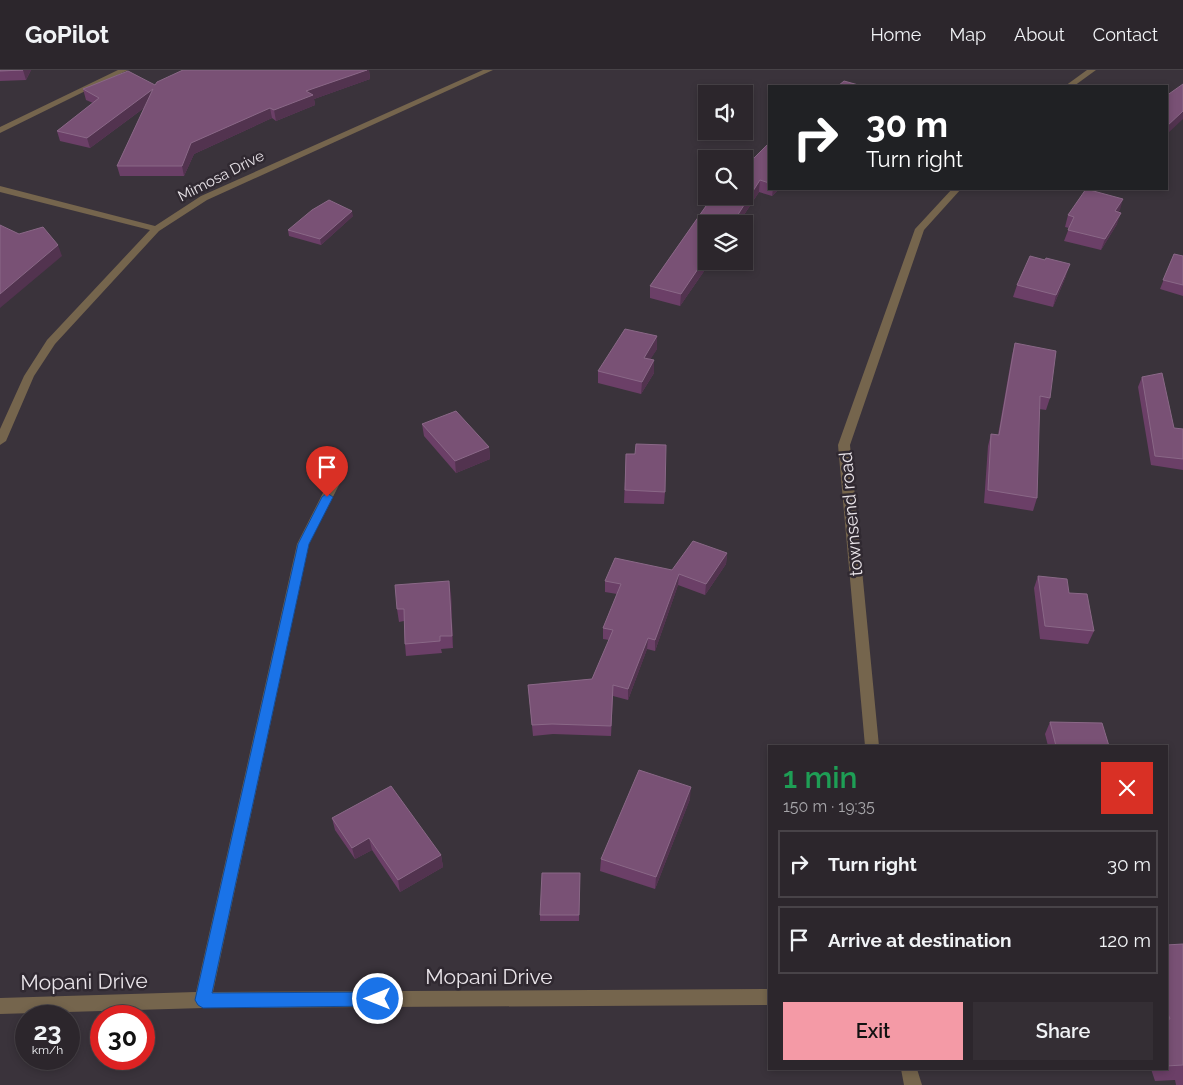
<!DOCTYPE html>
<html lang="en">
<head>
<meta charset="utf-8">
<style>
  body { margin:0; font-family:Raleway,sans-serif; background:#342e34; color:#f1f3f6; height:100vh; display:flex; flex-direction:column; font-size:19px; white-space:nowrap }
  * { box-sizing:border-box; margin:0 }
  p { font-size:16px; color:#a6a5a9 }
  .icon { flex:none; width:28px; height:28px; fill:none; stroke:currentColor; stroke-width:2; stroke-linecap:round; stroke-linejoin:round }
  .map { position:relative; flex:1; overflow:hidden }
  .sheet { position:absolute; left:768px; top:675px; width:400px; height:325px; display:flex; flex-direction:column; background:#2c262c; border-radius:0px; box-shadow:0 2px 8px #0003,0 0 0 1px #484348 }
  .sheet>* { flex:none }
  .top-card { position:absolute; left:768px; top:15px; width:400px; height:105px; border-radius:0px; box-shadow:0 2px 8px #0003,0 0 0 1px #484348; background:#202124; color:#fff; overflow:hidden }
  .fabs { position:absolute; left:698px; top:15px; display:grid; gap:10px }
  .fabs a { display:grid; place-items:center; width:55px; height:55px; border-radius:0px; background:#2c262c; box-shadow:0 2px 8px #0003,0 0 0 1px #484348; font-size:25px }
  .speed { position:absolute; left:15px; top:935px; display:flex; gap:10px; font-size:25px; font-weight:700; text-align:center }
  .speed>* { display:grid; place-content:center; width:65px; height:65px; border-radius:50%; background:#2c262c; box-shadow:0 2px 8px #0003,0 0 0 1px #484348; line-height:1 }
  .speed small { font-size:12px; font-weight:400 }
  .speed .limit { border:8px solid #d22; background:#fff; color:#111 }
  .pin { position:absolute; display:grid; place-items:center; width:42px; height:42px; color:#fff; margin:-51px -21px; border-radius:50% 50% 50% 0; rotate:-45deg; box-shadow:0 0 5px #0007 }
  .pin .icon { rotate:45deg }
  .me { position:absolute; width:55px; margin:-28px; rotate:270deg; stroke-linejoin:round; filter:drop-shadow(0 0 4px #0008) }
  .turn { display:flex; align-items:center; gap:18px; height:105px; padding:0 15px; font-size:22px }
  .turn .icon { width:65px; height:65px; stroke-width:2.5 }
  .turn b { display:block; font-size:35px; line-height:42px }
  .round { display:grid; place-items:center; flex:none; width:52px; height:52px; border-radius:0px; background:#342e34 }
  .headline { display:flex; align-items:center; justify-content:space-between; height:85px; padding:0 15px }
  h1 { font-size:30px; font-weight:600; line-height:38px; color:#1e9e55 }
  .button { display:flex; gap:10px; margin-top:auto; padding:10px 15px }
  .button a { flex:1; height:58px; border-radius:0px; background:#f49aa6; color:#111; font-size:20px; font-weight:600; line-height:58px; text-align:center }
  .button a+a { background:#342e34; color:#f1f3f6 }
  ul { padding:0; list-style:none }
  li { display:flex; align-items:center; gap:15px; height:68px; margin:0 10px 8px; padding:0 5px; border:2px solid #484348; border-radius:0px }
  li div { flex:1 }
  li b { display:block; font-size:19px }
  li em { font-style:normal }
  header { display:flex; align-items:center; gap:30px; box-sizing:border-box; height:70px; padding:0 25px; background:#2c262c; border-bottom:1px solid #484348 }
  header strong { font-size:24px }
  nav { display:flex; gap:28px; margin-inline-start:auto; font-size:18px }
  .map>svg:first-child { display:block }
</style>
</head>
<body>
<header>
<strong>GoPilot</strong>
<nav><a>Home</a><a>Map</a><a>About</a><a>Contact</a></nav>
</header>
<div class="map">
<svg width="1183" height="1015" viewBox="0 0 1183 1015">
  <rect width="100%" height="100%" fill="#3a333b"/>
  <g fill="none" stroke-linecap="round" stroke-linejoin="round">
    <!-- minor -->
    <path fill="#75654d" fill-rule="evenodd" d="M 118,0 L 128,0 L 0,63 L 0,57 Z
      M 483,0 L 493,0 L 207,130 L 159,161 L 55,274 L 34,306 L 6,371 L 0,375 L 0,359 L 24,306 L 47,270 L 150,160 L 0,122 L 0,116 L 155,156 L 201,126 Z
      M 1087,0 L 1096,0 L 1074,16 L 1065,16 Z
      M 952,119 L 961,119 L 924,160 L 850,375 L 879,676 L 865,676 L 838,375 L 915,159 Z
      M 335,407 L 341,411 L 309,474 L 213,922 L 769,919 L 769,935 L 203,938 L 0,944 L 0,928 L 196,922 L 297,474 L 329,411 Z
      M 901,999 L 917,999 L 922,1015 L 904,1015 Z"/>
  </g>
  <!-- wall -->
  <path fill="#6b3f67" d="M 0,0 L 31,0 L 26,10 L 0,11 Z
    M 183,0 L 369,0 L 370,9 L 314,29 L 315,35 L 276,51 L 272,48 L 194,84 L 184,106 L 120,106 L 117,96 L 144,38 L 90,78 L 60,71 L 57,61 L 93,33 L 86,30 L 83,19 L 155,15 Z
    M 769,73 L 769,119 L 779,119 L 772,126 L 759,122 L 738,154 L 706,154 L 706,191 L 711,191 L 680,236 L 650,228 L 650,216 L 713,126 L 744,126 L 744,98 Z
    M 1120,140 L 1118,142 L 1117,154 L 1101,180 L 1064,171 L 1069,158 L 1065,157 L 1068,145 Z
    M 353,146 L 321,175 L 289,166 L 288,160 Z
    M 1174,184 L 1183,186 L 1183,226 L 1160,219 Z
    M 1045,190 L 1066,206 L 1053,237 L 1013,227 L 1017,215 Z
    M 1015,273 L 1050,328 L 1046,340 L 1039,339 L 1037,428 L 1033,441 L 984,433 L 988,376 L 991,364 L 998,365 L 1012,285 Z
    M 657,279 L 650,289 L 654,303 L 641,324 L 598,313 L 598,301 Z
    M 1142,307 L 1174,358 L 1183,359 L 1183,400 L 1151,395 L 1138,317 Z
    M 422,354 L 489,377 L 490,389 L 456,403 L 424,366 Z
    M 626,384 L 635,384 L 665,422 L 664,434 L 624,433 Z
    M 727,483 L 726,494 L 705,525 L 678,515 L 655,581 L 647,579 L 628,630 L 613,626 L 611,666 L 553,664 L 533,666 L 528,615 L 592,609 L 609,570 L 603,569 L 603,558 L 617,524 L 605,522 L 605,511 L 672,500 Z
    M 1038,506 L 1069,523 L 1094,561 L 1088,574 L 1040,569 L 1034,518 Z
    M 451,523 L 453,578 L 441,579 L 442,583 L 406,586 L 405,574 L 404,551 L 399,552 L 397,539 Z
    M 1050,652 L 1109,676 L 1048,676 L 1045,664 Z
    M 690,729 L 655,819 L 600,801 L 601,789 Z
    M 332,748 L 441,785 L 443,797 L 400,822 L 372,780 L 355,789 L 335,760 Z
    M 580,803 L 579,851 L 540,851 L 540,845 Z
    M 1183,874 L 1183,1015 L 1176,1015 L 1175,1010 L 1155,1011 L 1151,999 L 1166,999 L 1166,875 Z"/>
  <!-- shaded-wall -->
  <path fill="#52334f" d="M 23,0 L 31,0 L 26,10 Z
    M 367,0 L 369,0 L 370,9 L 314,29 L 315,35 L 276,51 L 274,40 L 306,21 Z
    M 153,19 L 156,29 L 90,78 L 87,68 Z
    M 270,38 L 272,48 L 194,84 L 184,106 L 182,96 L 191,73 Z
    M 1183,41 L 1183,49 L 1166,65 L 1166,57 Z
    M 760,110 L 759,122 L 738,154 L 732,154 Z
    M 773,119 L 779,119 L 772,126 Z
    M 1123,129 L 1120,140 L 1112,152 L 1115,141 Z
    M 352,141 L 353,146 L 321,175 L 320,169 Z
    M 1121,143 L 1117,154 L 1101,180 L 1105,169 Z
    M 58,175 L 62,186 L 0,238 L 0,224 Z
    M 706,187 L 706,191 L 711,191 L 680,236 L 681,224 Z
    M 1070,194 L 1066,206 L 1053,237 L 1056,225 Z
    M 657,266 L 657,279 L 644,300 L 644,288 Z
    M 654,290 L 654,303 L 641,324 L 642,312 Z
    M 489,377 L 490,389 L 456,403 L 455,391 Z
    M 727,483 L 726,494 L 705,525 L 706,514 Z
    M 679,504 L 678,515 L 655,581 L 655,570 Z
    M 449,511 L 451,523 L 453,578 L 452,566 Z
    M 648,568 L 647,579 L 628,630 L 628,619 Z
    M 691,717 L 690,729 L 655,819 L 656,807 Z
    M 369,768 L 372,780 L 355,789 L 352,778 Z
    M 441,785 L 443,797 L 400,822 L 398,810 Z"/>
  <!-- building -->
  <path fill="#795175" stroke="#8a6887" d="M 0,0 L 23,0 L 0,1 Z
    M 183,0 L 367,0 L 306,21 L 313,25 L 274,40 L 270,38 L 191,73 L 182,96 L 117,96 L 153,19 L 87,68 L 57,61 L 99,28 L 83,19 L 128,1 L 155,15 L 157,12 Z
    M 844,11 L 862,16 L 838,16 Z
    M 1183,14 L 1183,41 L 1166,57 L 1166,26 Z
    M 769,73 L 769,113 L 760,110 L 732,154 L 706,154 L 706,187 L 681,224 L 650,216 L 713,126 L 744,126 L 744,98 Z
    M 1086,119 L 1123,129 L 1115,141 L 1121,143 L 1105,169 L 1068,160 L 1074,147 L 1068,145 Z
    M 329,130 L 352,141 L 320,169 L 288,160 L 312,140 Z
    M 0,155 L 19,164 L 43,157 L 58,175 L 0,224 Z
    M 1174,184 L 1183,186 L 1183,215 L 1163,210 Z
    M 1030,186 L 1045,190 L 1046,188 L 1070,194 L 1056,225 L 1017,215 Z
    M 625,259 L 657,266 L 644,288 L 654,290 L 642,312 L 598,301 Z
    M 1015,273 L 1056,281 L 1050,328 L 1040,326 L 1037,428 L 988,420 L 991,364 L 999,365 Z
    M 1162,303 L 1174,358 L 1183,359 L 1183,389 L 1155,386 L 1142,307 Z
    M 456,341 L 489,377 L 455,391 L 422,354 Z
    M 636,374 L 666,375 L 665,422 L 625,420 L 626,384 L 635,384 Z
    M 693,471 L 727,483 L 706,514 L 679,504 L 655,570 L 648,568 L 628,619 L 613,615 L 611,656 L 552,654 L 532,655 L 528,615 L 592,609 L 613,560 L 603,558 L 621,514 L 605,511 L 615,488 L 672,500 Z
    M 1038,506 L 1067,509 L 1069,523 L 1087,524 L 1094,561 L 1045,556 Z
    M 449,511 L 452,566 L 440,566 L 440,571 L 405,574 L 404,539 L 397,539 L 395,515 Z
    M 1050,652 L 1102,653 L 1109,676 L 1056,676 Z
    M 639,700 L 691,717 L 656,807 L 601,789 Z
    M 391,716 L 441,785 L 398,810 L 369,768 L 352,778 L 332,748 Z
    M 542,803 L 580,803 L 579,845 L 540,845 Z
    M 1183,874 L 1183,995 L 1166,996 L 1166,949 L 1170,949 L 1166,939 L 1166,875 Z"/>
  <!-- route -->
  <path fill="#1a73e8" stroke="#114b97" d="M 327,423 L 333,427 L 309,474 L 212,923 L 378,922 L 384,924 L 386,929 L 384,934 L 378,936 L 203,938 L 198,935 L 195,930 L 298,474 L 322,427 Z"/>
  <g text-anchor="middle" stroke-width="5" stroke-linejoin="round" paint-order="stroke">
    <!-- far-street labels -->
    <g font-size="15" fill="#e9e4e9" stroke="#302931">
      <text transform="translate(221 106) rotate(-27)" y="5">Mimosa Drive</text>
    </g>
    <!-- street labels -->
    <g font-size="18" fill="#e9e4e9" stroke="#302931">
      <text transform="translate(851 444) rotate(-95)" y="6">townsend road</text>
    </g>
    <!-- near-street labels -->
    <g font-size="21" fill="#e9e4e9" stroke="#302931">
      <text x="489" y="914">Mopani Drive</text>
      <text transform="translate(84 912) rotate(-1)" y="7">Mopani Drive</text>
    </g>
  </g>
</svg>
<div class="fabs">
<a><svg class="icon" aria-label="sound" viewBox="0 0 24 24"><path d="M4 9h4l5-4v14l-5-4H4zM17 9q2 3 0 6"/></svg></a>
<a><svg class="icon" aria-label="search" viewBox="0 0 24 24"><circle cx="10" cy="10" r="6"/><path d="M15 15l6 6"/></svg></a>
<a><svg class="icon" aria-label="layers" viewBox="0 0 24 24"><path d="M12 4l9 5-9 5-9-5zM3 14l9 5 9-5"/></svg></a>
</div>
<div class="speed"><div>23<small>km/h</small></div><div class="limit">30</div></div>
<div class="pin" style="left:327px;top:427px;background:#d93025"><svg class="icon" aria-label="arrive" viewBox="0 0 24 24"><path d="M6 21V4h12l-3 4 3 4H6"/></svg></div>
<svg class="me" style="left:378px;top:929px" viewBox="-20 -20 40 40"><circle r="17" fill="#1a73e8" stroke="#fff" stroke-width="3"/><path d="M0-11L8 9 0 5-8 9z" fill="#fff"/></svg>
<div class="top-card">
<div class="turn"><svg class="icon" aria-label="right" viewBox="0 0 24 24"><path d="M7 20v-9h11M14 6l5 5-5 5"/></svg><div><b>30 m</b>Turn right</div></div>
</div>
<section class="sheet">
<div class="headline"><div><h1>1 min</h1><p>150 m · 19:35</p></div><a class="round" style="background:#d93025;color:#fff"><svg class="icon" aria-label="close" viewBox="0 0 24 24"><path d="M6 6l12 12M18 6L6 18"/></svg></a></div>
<ul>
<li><svg class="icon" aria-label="right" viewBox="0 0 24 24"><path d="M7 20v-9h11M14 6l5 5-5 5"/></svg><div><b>Turn right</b></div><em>30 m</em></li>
<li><svg class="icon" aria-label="arrive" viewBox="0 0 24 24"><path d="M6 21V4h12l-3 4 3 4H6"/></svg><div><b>Arrive at destination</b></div><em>120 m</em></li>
</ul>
<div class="button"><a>Exit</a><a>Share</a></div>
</section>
</div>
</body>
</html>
